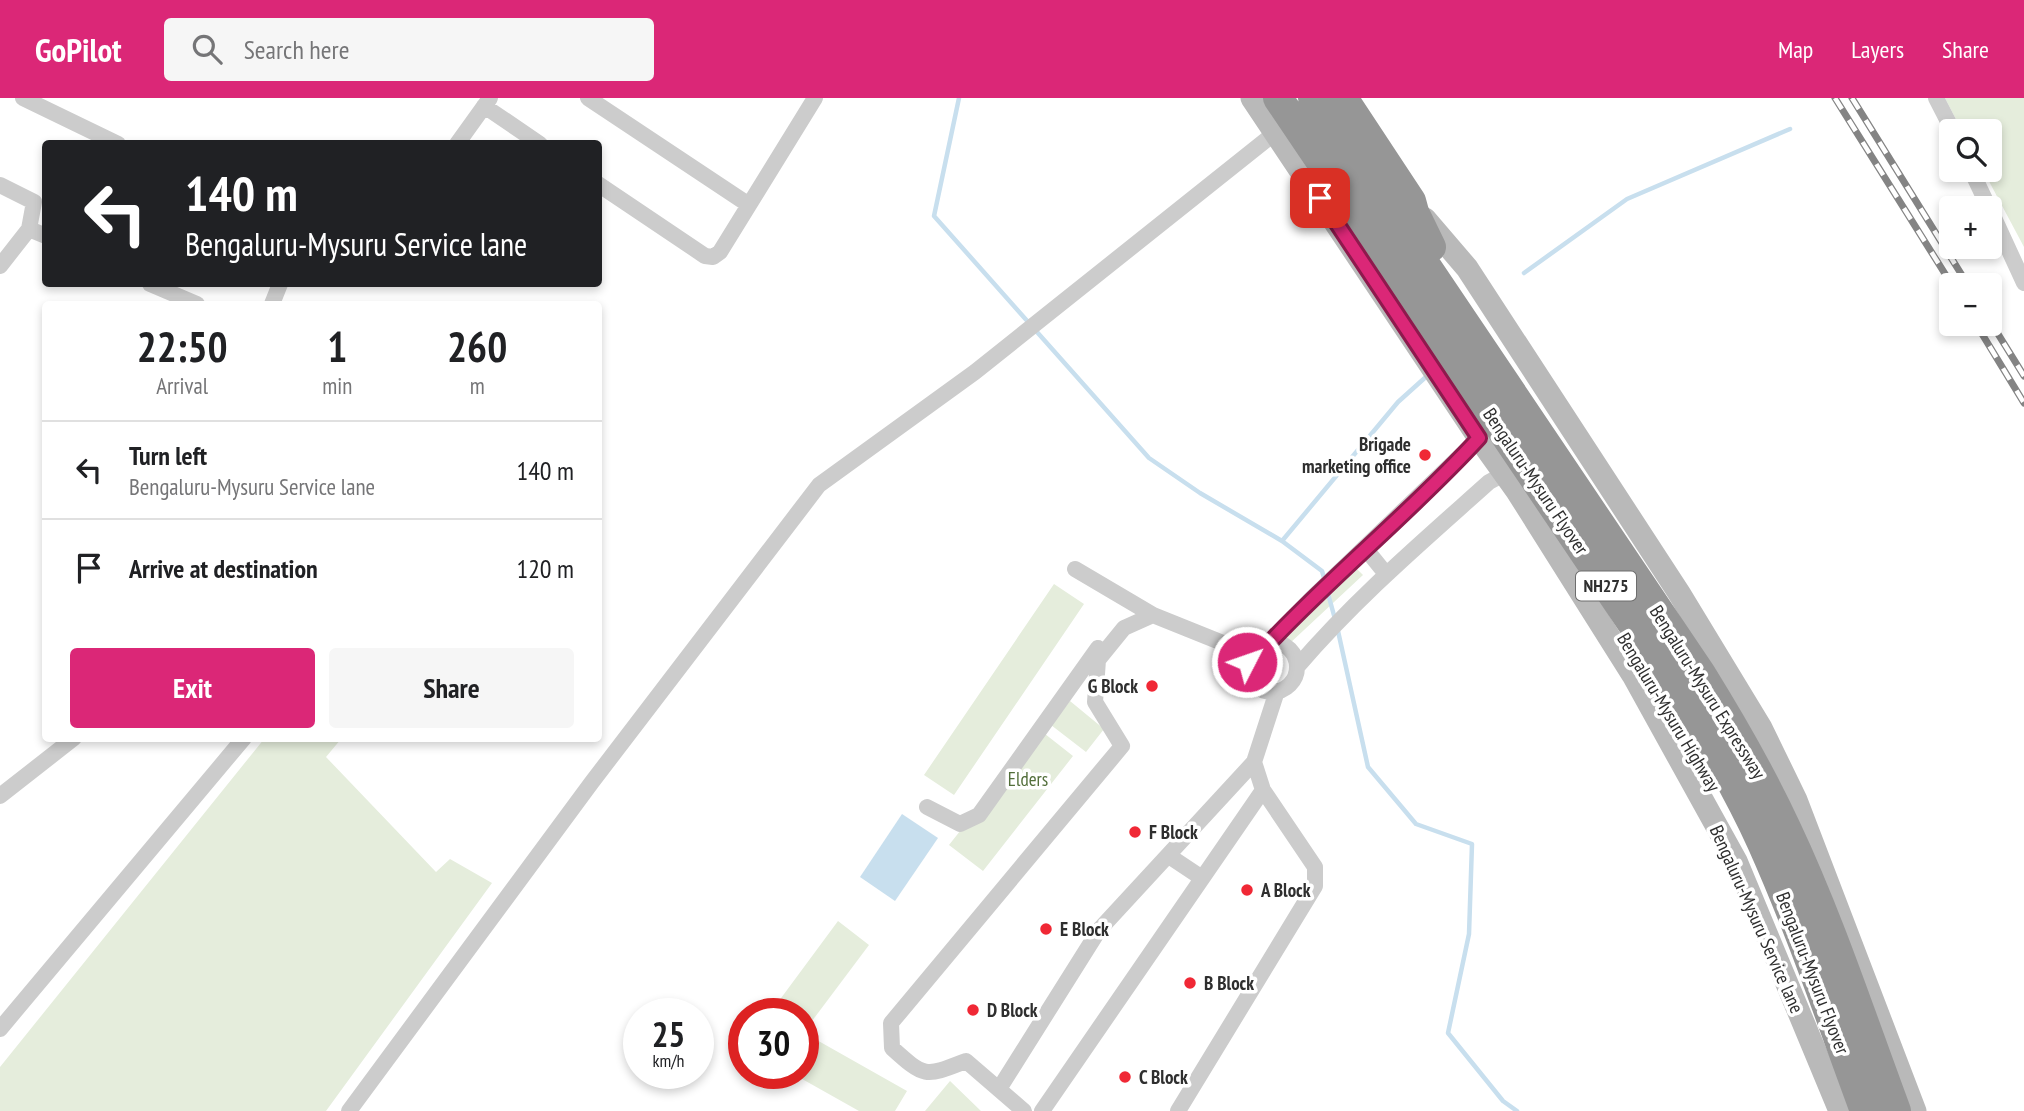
<!DOCTYPE html>
<html lang="en">
<head>
<meta charset="utf-8">
<style>
  body { margin:0; font-family:"PT Sans Narrow",sans-serif; background:#f6f6f6; color:#202124; height:100vh; display:flex; flex-direction:column; font-size:26px; white-space:nowrap }
  * { box-sizing:border-box; margin:0 }
  p { font-size:23px; color:#757577 }
  .icon { flex:none; width:38px; height:38px; fill:none; stroke:currentColor; stroke-width:2; stroke-linecap:round; stroke-linejoin:round }
  .map { position:relative; flex:1; overflow:hidden }
  .drawer { position:absolute; left:42px; top:203px; width:560px; height:441px; display:flex; flex-direction:column; background:#fff; border-radius:7px; box-shadow:0 4px 10px #0003 }
  .drawer>* { flex:none }
  .banner { position:absolute; left:42px; top:42px; width:560px; height:147px; border-radius:7px; box-shadow:0 4px 10px #0003; background:#202124; color:#fff; overflow:hidden }
  .buttons { position:absolute; left:1939px; top:21px; display:grid; gap:14px }
  .buttons a { display:grid; place-items:center; width:63px; height:63px; border-radius:7px; background:#fff; box-shadow:0 4px 10px #0003; font-size:35px }
  .speed { position:absolute; left:623px; top:900px; display:flex; gap:14px; font-size:35px; font-weight:700; text-align:center }
  .speed>* { display:grid; place-content:center; width:91px; height:91px; border-radius:50%; background:#fff; box-shadow:0 4px 10px #0003; line-height:1 }
  .speed small { font-size:18px; font-weight:400 }
  .speed .limit { border:10px solid #d22; background:#fff; color:#111 }
  .pin { position:absolute; display:grid; place-items:center; width:60px; height:60px; color:#fff; margin:-30px; border-radius:14px; box-shadow:0 4px 10px #0006 }
  .me { position:absolute; width:77px; margin:-38px; rotate:49deg; stroke-linejoin:round; filter:drop-shadow(0 0 5px #0008) }
  .turn { display:flex; align-items:center; gap:24px; height:147px; padding:0 28px; font-size:32px }
  .turn .icon { width:91px; height:91px; stroke-width:2.5 }
  .turn b { display:block; font-size:49px; line-height:60px }
  .eta { display:flex; justify-content:space-evenly; align-items:center; height:119px; text-align:center }
  .eta b { font-size:42px; font-weight:700; line-height:49px }
  .primary-button { display:flex; gap:14px; margin-top:auto; padding:14px 28px }
  .primary-button a { flex:1; height:80px; border-radius:7px; background:#db2777; color:#fff; font-size:28px; font-weight:700; line-height:80px; text-align:center }
  .primary-button a+a { background:#f6f6f6; color:#202124 }
  ul { padding:0; list-style:none }
  li { display:flex; align-items:center; gap:21px; height:98px; padding:0 28px; border-top:2px solid #e0e0e0 }
  li div { flex:1 }
  li b { display:block; font-size:26px }
  li em { font-style:normal }
  header { display:flex; align-items:center; gap:42px; box-sizing:border-box; height:98px; padding:0 35px; background:#db2777; color:#fff }
  header strong { font-size:33px }
  nav { display:flex; gap:38px; margin-inline-start:auto; font-size:24px }
  .search { width:490px; height:63px; background:#f6f6f6; display:flex; align-items:center; gap:18px; box-sizing:border-box; padding:0 24px; border-radius:7px; color:#757577; font-size:26px }
  .map>svg:first-child { display:block }
</style>
</head>
<body>
<header>
<strong>GoPilot</strong>
<div class="search"><svg class="icon" aria-label="search" viewBox="0 0 24 24"><circle cx="10" cy="10" r="6"/><path d="M15 15l6 6"/></svg>Search here</div>
<nav><a>Map</a><a>Layers</a><a>Share</a></nav>
</header>
<div class="map">
<svg width="2024" height="1013" viewBox="0 0 2024 1013">
  <rect width="100%" height="100%" fill="#fff"/>
  <!-- green -->
  <path fill="#e5eddc" d="M 1945,0 L 2024,0 L 2024,149 L 1983,72 L 1990,72 L 1990,33 L 1962,33 Z
    M 1355,469 L 1363,477 L 1274,560 L 1267,551 Z
    M 1054,486 L 1084,506 L 954,697 L 924,677 Z
    M 1070,603 L 1104,631 L 1086,654 L 1051,627 Z
    M 1040,632 L 1073,658 L 983,773 L 949,747 Z
    M 264,641 L 341,641 L 326,659 L 436,774 L 450,761 L 492,785 L 326,1013 L 0,1013 L 0,969 Z
    M 838,823 L 869,847 L 803,935 L 803,915 L 770,915 Z
    M 815,941 L 907,993 L 895,1013 L 859,1013 L 795,977 L 803,975 L 803,962 Z
    M 950,983 L 981,1013 L 925,1013 Z"/>
  <!-- water -->
  <path fill="#c8dfee" d="M 902,716 L 938,740 L 895,803 L 860,779 Z"/>
  <g fill="none" stroke-linecap="round" stroke-linejoin="round">
    <!-- stream -->
    <path stroke="#c8dfee" stroke-width="4.5" d="M 959,0 L 934,118 L 1149,360 L 1200,395 L 1282,443 L 1322,473 L 1325,483
      M 1524,175 L 1627,101 L 1790,31
      M 1282,443 L 1398,304 L 1428,277
      M 1327,492 L 1335,521
      M 1338,533 L 1368,669 L 1416,726 L 1472,746 L 1469,836 L 1448,935 L 1503,1003 L 1517,1013"/>
    <!-- street -->
    <path stroke="#ccc" stroke-width="16" d="M 23,0 L 118,46
      M 588,0 L 749,107
      M 1936,0 L 1953,33
      M 484,8 L 540,46
      M 457,46 L 490,0
      M 1971,72 L 1989,110
      M 598,86 L 705,158 L 713,159 L 720,154 L 815,0
      M 0,87 L 34,104 L 29,131 L 0,168
      M 1990,111 L 2024,185
      M 29,131 L 46,138
      M 150,186 L 197,206
      M 272,206 L 280,186
      M 1365,450 L 1386,476
      M 1075,471 L 1153,517 L 1250,556
      M 1270,544 L 1311,501 L 1479,340
      M1247 569a25 25 0 1 1 50 0a25 25 0 1 1-50 0Z
      M 1297,569 C 1355,501 1422,444 1489,384 L 1504,376
      M 0,698 L 74,640
      M 927,709 L 960,726 L 979,717 L 1098,550
      M 1169,758 L 1202,780
      M 0,931 L 244,640
      M 999,991 L 1099,832 L 1254,664
      M 349,1013 L 592,684 L 819,387 L 975,274 L 1276,34
      M 1024,1013 L 966,963 C 925,979 925,980 892,950 L 891,925 L 1122,648 L 1095,604 L 1098,562 L 1124,530 L 1153,517
      M 1042,1013 L 1263,692
      M 1178,1013 L 1315,788 L 1315,769 L 1263,692 L 1254,664 L 1277,593"/>
    <!-- secondary -->
    <path stroke="#b9b9b9" stroke-width="23" d="M 1252,0 L 1479,340 L 1517,393 L 1633,577 L 1736,763 L 1840,1013
      M 1425,121 L 1467,170 L 1679,495 L 1761,630 L 1796,702 L 1915,1013"/>
    <!-- highway -->
    <path stroke="#969696" stroke-width="30" d="M 1278,0 L 1677,592 C 1708,642 1738,692 1762,745 C 1801,832 1832,924 1865,1013
      M 1313,0 L 1701,576 C 1732,626 1761,676 1786,730 C 1829,821 1861,919 1896,1013
      M 1343,0 L 1411,103 L 1414,114 L 1431,149"/>
    <defs>
      <path id="rail" d="M 1835,0 L 1952,187
        M 1852,0 L 1968,187
        M 1990,223 L 2024,278
        M 1976,226 L 2024,305"/>
    </defs>
    <!-- rail casing -->
    <use href="#rail" stroke="#848484" stroke-width="7"/>
    <!-- rail -->
    <use href="#rail" stroke="#fff" stroke-width="4.5" stroke-dasharray="13" stroke-linecap="butt"/>
  </g>
  <g fill="none" stroke-linecap="round" stroke-linejoin="round">
    <defs>
      <path id="route" d="M 1247,564 C 1255,546 1264,551 1274,540 C 1340,471 1415,410 1479,340 L 1320,100"/>
    </defs>
    <!-- route casing -->
    <use href="#route" stroke="#8e194d" stroke-width="18"/>
    <!-- route -->
    <use href="#route" stroke="#db2777" stroke-width="12"/>
  </g>
  <!-- markers -->
  <g fill="#f02835" stroke="#fff" stroke-width="2.5">
    <circle cx="1425" cy="357" r="7"/>
    <circle cx="1152" cy="588" r="7"/>
    <circle cx="1135" cy="734" r="7"/>
    <circle cx="1247" cy="792" r="7"/>
    <circle cx="1046" cy="831" r="7"/>
    <circle cx="1190" cy="885" r="7"/>
    <circle cx="973" cy="912" r="7"/>
    <circle cx="1125" cy="979" r="7"/>
  </g>
  <g text-anchor="middle" stroke-width="7" stroke-linejoin="round" paint-order="stroke">
    <!-- shield labels -->
    <rect fill="#fff" stroke="#6d6d6d" stroke-width="2" x="1576" y="473.5" width="60" height="29" rx="5"/>
    <g font-size="18" font-weight="bold" fill="#2f2f2f">
      <text x="1606" y="494">NH275</text>
    </g>
    <!-- poi labels -->
    <g font-size="19" font-weight="bold" fill="#2f2f2f" stroke="#fff" text-anchor="start">
      <text x="1411" y="353" text-anchor="end">Brigade<tspan x="1411" dy="22">marketing office</tspan></text>
      <text x="1138" y="595" text-anchor="end">G Block</text>
      <text x="1149" y="741">F Block</text>
      <text x="1261" y="799">A Block</text>
      <text x="1060" y="838">E Block</text>
      <text x="1204" y="892">B Block</text>
      <text x="987" y="919">D Block</text>
      <text x="1139" y="986">C Block</text>
    </g>
    <!-- street labels -->
    <g font-size="19" fill="#2f2f2f" stroke="#fff">
      <text transform="translate(1536 383) rotate(56)" y="7">Bengaluru-Mysuru Flyover</text>
      <text transform="translate(1708 594) rotate(58)" y="7">Bengaluru-Mysuru Expressway</text>
      <text transform="translate(1669 614) rotate(59)" y="7">Bengaluru-Mysuru Highway</text>
      <text transform="translate(1757 821) rotate(66)" y="7">Bengaluru-Mysuru Service lane</text>
      <text transform="translate(1813 875) rotate(69)" y="7">Bengaluru-Mysuru Flyover</text>
    </g>
    <!-- park labels -->
    <g font-size="19" fill="#526e3a" stroke="#fff">
      <text x="1028" y="688">Elders</text>
    </g>
  </g>
</svg>
<div class="buttons">
<a><svg class="icon" aria-label="search" viewBox="0 0 24 24"><circle cx="10" cy="10" r="6"/><path d="M15 15l6 6"/></svg></a>
<a>+</a>
<a>−</a>
</div>
<div class="speed"><div>25<small>km/h</small></div><div class="limit">30</div></div>
<div class="pin" style="left:1320px;top:100px;background:#d93025"><svg class="icon" aria-label="arrive" viewBox="0 0 24 24"><path d="M6 21V4h12l-3 4 3 4H6"/></svg></div>
<svg class="me" style="left:1247px;top:564px" viewBox="-20 -20 40 40"><circle r="17" fill="#db2777" stroke="#fff" stroke-width="3"/><path d="M0-11L8 9 0 5-8 9z" fill="#fff"/></svg>
<div class="banner">
<div class="turn"><svg class="icon" aria-label="left" viewBox="0 0 24 24"><path d="M17 20v-9H6M10 6l-5 5 5 5"/></svg><div><b>140 m</b>Bengaluru-Mysuru Service lane</div></div>
</div>
<section class="drawer">
<div class="eta">
<div><b>22:50</b><p>Arrival</p></div>
<div><b>1</b><p>min</p></div>
<div><b>260</b><p>m</p></div>
</div>
<ul>
<li><svg class="icon" aria-label="left" viewBox="0 0 24 24"><path d="M17 20v-9H6M10 6l-5 5 5 5"/></svg><div><b>Turn left</b><p>Bengaluru-Mysuru Service lane</p></div><em>140 m</em></li>
<li><svg class="icon" aria-label="arrive" viewBox="0 0 24 24"><path d="M6 21V4h12l-3 4 3 4H6"/></svg><div><b>Arrive at destination</b></div><em>120 m</em></li>
</ul>
<div class="primary-button"><a>Exit</a><a>Share</a></div>
</section>
</div>
</body>
</html>
